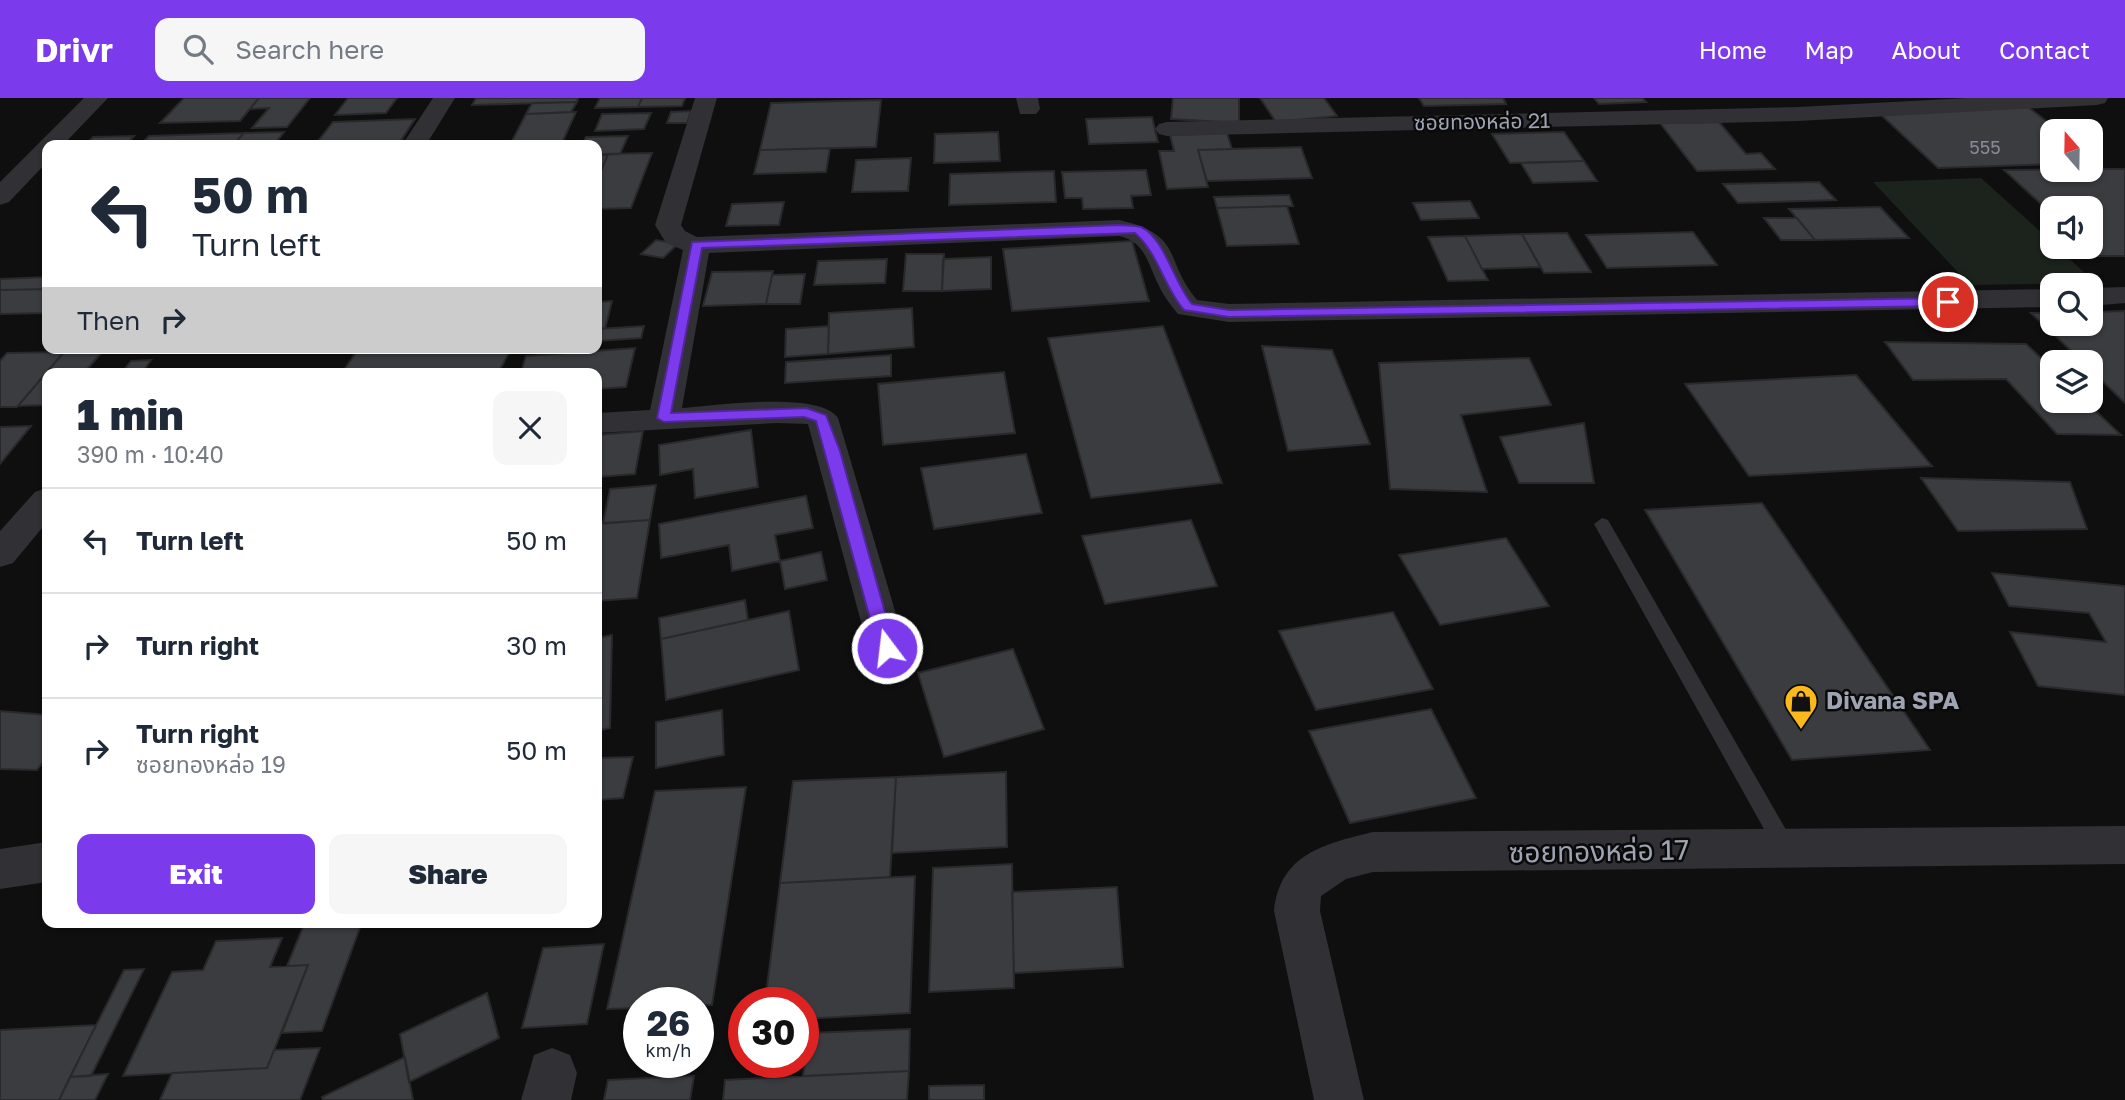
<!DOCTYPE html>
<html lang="en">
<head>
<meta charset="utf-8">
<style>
  body { margin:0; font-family:"Golos Text","Noto Sans Thai",sans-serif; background:#f6f6f7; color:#1f2937; height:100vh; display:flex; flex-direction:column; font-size:26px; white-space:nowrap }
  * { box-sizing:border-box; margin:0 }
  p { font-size:23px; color:#747a83 }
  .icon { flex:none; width:38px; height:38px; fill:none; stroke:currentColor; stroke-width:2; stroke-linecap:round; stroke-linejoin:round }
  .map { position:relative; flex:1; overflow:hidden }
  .side { position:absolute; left:42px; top:270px; width:560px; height:560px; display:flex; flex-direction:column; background:#fff; border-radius:14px; box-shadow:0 2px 5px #0004 }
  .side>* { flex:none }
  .top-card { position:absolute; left:42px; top:42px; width:560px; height:214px; border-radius:14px; box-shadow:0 2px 5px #0004; background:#fff; color:#1f2937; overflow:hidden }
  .needle { width:46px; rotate:340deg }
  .tools { position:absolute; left:2040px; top:21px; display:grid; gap:14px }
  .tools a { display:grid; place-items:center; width:63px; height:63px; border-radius:14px; background:#fff; box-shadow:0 2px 5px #0004; font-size:35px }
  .speed { position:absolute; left:623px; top:889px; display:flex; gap:14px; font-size:35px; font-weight:700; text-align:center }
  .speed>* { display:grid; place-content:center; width:91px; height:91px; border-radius:50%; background:#fff; box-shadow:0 2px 5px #0004; line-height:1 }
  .speed small { font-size:18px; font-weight:400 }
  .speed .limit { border:10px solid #d22; background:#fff; color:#111 }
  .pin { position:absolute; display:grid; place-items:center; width:60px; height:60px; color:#fff; margin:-30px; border:4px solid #fff; border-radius:50%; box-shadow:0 2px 7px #0007 }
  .me { position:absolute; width:77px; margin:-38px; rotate:345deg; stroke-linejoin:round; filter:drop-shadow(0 0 5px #0008) }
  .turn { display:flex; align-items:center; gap:24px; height:147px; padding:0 35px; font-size:32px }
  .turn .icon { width:91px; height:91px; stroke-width:2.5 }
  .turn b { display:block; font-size:49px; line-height:60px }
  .then { display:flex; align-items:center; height:66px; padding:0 35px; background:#0003; gap:14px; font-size:26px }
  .round { display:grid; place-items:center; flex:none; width:74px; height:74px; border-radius:14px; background:#f6f6f7 }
  .headline { display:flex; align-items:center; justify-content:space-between; height:119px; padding:0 35px }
  h1 { font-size:42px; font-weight:800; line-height:52px }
  .button { display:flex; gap:14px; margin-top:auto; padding:14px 35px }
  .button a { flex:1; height:80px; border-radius:14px; background:#7c3aed; color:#fff; font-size:28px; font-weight:800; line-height:80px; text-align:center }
  .button a+a { background:#f6f6f7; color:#1f2937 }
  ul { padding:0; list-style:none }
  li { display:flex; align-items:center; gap:21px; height:105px; padding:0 35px; border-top:2px solid #e0e1e3 }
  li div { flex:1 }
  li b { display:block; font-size:26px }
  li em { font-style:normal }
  header { display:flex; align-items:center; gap:42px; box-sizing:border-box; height:98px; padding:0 35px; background:#7c3aed; color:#fff }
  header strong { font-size:33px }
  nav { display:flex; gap:38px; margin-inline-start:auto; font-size:24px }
  .search { width:490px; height:63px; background:#f6f6f7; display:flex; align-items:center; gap:18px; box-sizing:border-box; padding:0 24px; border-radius:14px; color:#747a83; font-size:26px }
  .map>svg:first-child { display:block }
</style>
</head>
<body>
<header>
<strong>Drivr</strong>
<div class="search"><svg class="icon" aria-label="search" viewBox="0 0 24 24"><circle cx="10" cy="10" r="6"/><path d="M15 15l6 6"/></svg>Search here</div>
<nav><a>Home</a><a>Map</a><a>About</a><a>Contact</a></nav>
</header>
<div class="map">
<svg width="2125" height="1002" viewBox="0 0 2125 1002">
  <rect width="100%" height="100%" fill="#0f0f10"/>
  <!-- green -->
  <path fill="#1b231c" d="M 1981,80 L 2053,145 L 2053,149 L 2056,149 L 2096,185 L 1970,187 L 1873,84 Z"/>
  <!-- building -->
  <path fill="#3b3c40" stroke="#29292c" stroke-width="2" d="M 184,0 L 259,0 L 240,23 L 160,25 Z
    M 259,0 L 310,0 L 287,29 L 252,30 L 269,10 L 250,11 Z
    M 348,0 L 397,0 L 386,15 L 335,17 Z
    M 476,0 L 578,0 L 577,4 L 472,7 Z
    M 600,0 L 642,0 L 638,9 L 595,10 Z
    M 642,0 L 685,0 L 682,8 L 638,9 Z
    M 1173,0 L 1239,0 L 1239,25 L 1171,21 Z
    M 1260,0 L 1324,0 L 1337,18 L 1276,24 Z
    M 1419,0 L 1503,0 L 1506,6 L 1424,8 Z
    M 1594,0 L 1642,0 L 1646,4 L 1599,6 Z
    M 881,2 L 876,49 L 760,52 L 771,5 Z
    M 577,4 L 571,14 L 526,16 L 532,5 Z
    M 2027,8 L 2059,33 L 2053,33 L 2053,66 L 1938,70 L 1879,15 Z
    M 691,13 L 687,25 L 667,25 L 671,14 Z
    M 576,14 L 561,47 L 510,47 L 526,16 Z
    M 651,15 L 644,31 L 595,33 L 602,16 Z
    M 1152,19 L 1158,44 L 1089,46 L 1086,21 Z
    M 415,21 L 398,47 L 315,47 L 333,24 Z
    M 1719,24 L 1746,56 L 1761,55 L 1775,71 L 1697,73 L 1660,25 Z
    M 284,34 L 274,47 L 233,47 L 244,35 Z
    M 998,34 L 1000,63 L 934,65 L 935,36 Z
    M 1564,34 L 1584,63 L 1510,65 L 1492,36 Z
    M 244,35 L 233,47 L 140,47 L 149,38 Z
    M 1227,35 L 1232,51 L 1198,52 L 1208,89 L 1167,91 L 1159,53 L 1174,53 L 1170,37 Z
    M 134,38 L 126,47 L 85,47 L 93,39 Z
    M 628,38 L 620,56 L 597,57 L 597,47 L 582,47 L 586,39 Z
    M 1301,49 L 1312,80 L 1207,83 L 1198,52 Z
    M 830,50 L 826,74 L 754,76 L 760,52 Z
    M 652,55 L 631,110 L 597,111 L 597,83 L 608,56 Z
    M 608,56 L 597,83 L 597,57 Z
    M 911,60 L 908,93 L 852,94 L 856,62 Z
    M 1584,63 L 1597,83 L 1533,85 L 1521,65 Z
    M 2091,71 L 2125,71 L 2125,158 L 2097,158 L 2087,149 L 2091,149 L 2091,110 L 2053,110 L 2053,117 L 2004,72 Z
    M 1146,72 L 1151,97 L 1131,98 L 1133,110 L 1083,111 L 1082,100 L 1065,100 L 1062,74 Z
    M 1054,73 L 1056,104 L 949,107 L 950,76 Z
    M 1819,84 L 1836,102 L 1738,105 L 1723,86 Z
    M 1289,97 L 1293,108 L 1217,110 L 1214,99 Z
    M 1470,103 L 1479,120 L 1421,122 L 1413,105 Z
    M 784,104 L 779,127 L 726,128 L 732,106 Z
    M 1287,108 L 1299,146 L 1227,148 L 1217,110 Z
    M 1880,109 L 1909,140 L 1815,142 L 1789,111 Z
    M 1764,120 L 1797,120 L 1815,142 L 1781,142 Z
    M 1693,134 L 1717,167 L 1607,170 L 1586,137 Z
    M 1567,135 L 1591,174 L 1544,175 L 1522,136 Z
    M 1522,136 L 1540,169 L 1482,171 L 1465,138 Z
    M 1465,138 L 1482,171 L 1488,182 L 1448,183 L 1428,139 Z
    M 656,142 L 678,146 L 663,160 L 641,156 Z
    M 1132,143 L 1149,203 L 1012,213 L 1003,151 Z
    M 906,156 L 944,156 L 942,193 L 903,193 Z
    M 991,159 L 991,191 L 942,193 L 943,161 Z
    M 887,161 L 885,185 L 814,187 L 818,163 Z
    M 773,173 L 766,206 L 703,208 L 712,174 Z
    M 805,176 L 800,206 L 766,206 L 772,177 Z
    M 47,179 L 47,191 L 0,192 L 0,181 Z
    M 47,191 L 47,215 L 0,216 L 0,192 Z
    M 612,203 L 605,231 L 597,231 L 597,204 Z
    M 912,210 L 914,249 L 828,256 L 829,215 Z
    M 2125,213 L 2125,305 L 2091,272 L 2091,264 L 2083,264 L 2031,215 L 2053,215 L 2053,226 L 2091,226 L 2091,214 Z
    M 644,228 L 641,240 L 597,243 L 597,231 Z
    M 829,228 L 828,256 L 785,259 L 786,231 Z
    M 1163,228 L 1222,385 L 1091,400 L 1048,240 Z
    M 1885,244 L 2026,246 L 2053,271 L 2053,303 L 2085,303 L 2121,337 L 2057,336 L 2006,281 L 1913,282 Z
    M 1262,248 L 1332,252 L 1370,346 L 1288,353 Z
    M 359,250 L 485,250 L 511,251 L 498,275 L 342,275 Z
    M 635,250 L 626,289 L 597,291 L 597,275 L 521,275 L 526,258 Z
    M 103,253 L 84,275 L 47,275 L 47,307 L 18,308 L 64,254 Z
    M 64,254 L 17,309 L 0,309 L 0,263 L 7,255 Z
    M 891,257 L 891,278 L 785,285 L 786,264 Z
    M 1529,260 L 1551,307 L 1461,317 L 1487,394 L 1390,391 L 1379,265 Z
    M 151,262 L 142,275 L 122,275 L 131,263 Z
    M 1004,274 L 1015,335 L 883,347 L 878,286 Z
    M 1856,277 L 1932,368 L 1749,378 L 1685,286 Z
    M 1584,325 L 1594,385 L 1519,385 L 1500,339 Z
    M 31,328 L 0,366 L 0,329 Z
    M 751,332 L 758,389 L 695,400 L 693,371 L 660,377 L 659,347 Z
    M 643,333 L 635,376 L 597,379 L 597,337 Z
    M 1026,356 L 1042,415 L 934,431 L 921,370 Z
    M 1921,380 L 2070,384 L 2087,431 L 1958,433 Z
    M 656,387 L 650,422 L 603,425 L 610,391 Z
    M 806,398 L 813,430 L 775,437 L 780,463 L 732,473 L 729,447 L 661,460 L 659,426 Z
    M 1762,405 L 1930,652 L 1792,662 L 1645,412 Z
    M 650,422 L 637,500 L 597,503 L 597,426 Z
    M 1191,422 L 1217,488 L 1105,506 L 1082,438 Z
    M 1506,440 L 1549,508 L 1440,527 L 1399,457 Z
    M 821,454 L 827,482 L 785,491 L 780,463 Z
    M 1992,475 L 2125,488 L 2125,597 L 2038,588 L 2010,534 L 2106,544 L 2089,515 L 2009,508 Z
    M 745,502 L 748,522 L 661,541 L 659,520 Z
    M 789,513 L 799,572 L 666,602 L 661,541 Z
    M 1393,514 L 1433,591 L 1316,612 L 1279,533 Z
    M 612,537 L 610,630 L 597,633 L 597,540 Z
    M 1013,551 L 1044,631 L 944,659 L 918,575 Z
    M 1431,611 L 1476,700 L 1350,725 L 1309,633 Z
    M 722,612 L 724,657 L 656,670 L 656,624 Z
    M 0,613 L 47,617 L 47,659 L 37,672 L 0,671 Z
    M 633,659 L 623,700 L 597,702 L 597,660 Z
    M 1006,674 L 1007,749 L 892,755 L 896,679 Z
    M 896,679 L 890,779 L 780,785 L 793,683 Z
    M 746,689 L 712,907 L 639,905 L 639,910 L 607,911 L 655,693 Z
    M 1012,766 L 1014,890 L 929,894 L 933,770 Z
    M 915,778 L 910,915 L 803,921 L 803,905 L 765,905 L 780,785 Z
    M 1117,789 L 1123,869 L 1014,875 L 1012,794 Z
    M 305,824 L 362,824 L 322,933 L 282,935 L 308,867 L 287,868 Z
    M 282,840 L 270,869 L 308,867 L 267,970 L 123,978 L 172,874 L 203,872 L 216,843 Z
    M 604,846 L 587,926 L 522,930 L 543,850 Z
    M 144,871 L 91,978 L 70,979 L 124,872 Z
    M 487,895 L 499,940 L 409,984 L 400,936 Z
    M 96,927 L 59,1002 L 0,1002 L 0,932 Z
    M 910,931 L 909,973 L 803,978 L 808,935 Z
    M 320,950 L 300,1002 L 160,1002 L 172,975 L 267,970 L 274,952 Z
    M 405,959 L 413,1002 L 323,1002 L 322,999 Z
    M 909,973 L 907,1002 L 723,1002 L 725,982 Z
    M 108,976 L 95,1002 L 59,1002 L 70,979 Z
    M 694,978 L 690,1002 L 604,1002 L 608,982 Z
    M 984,987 L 984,1002 L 929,1002 L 929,988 Z"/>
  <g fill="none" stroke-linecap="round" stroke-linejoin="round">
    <!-- service -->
    <path fill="#303035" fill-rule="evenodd" d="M 1602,420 L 1608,422 L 1793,744 L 1796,751 L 1793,758 L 1786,760 L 1779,758 L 1594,426 Z"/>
    <!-- minor -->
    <path fill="#303035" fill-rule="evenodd" d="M 84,0 L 108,0 L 63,47 L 47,47 L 47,64 L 9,104 L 0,107 L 0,84 Z
      M 433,0 L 455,0 L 426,47 L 402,47 Z
      M 695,0 L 717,0 L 681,127 L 685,133 L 697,139 L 1119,122 C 1185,137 1163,162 1197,202 L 1229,206 L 2053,191 L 2053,209 L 1229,224 L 1178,216 C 1171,207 1164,199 1159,188 C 1148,167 1146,144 1119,138 L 709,155 L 682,310 C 714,308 820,292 838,320 L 906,550 L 900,561 L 887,565 L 874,561 L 868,550 L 808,326 L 777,325 L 597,335 L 597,315 L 650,312 L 683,152 L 666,145 L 655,127 Z
      M 1016,0 L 1038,0 L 1040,11 L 1036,16 L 1020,16 Z
      M 1968,0 L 2108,0 L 2105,5 L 2097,7 L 1798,23 L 1167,38 L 1159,36 L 1155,31 L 1159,26 L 1167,24 L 1798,9 Z
      M 2125,189 L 2125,205 L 2091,208 L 2091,190 Z
      M 47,390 L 47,424 L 13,465 L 0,469 L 0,433 L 35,394 Z
      M 2125,728 L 2125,766 L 1373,774 L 1346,781 L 1321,798 L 1320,813 L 1364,1002 L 1314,1002 L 1274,813 C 1280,756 1324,746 1373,734 Z
      M 47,744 L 47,784 L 0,791 L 0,751 Z
      M 552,950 L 570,957 L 577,975 L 571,1002 L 521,1002 L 534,957 Z"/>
  </g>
  <!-- route -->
  <path fill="#7c3aed" stroke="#51269a" stroke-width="2" d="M 1119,127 C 1125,128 1134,127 1141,129 C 1164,139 1175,187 1192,206 L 1229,212 L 1948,200 L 1954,204 L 1948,208 L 1229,219 L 1184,212 C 1164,189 1158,155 1135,135 L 702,150 L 671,315 L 806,310 L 826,317 L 840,353 L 895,550 L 893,555 L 881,555 L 878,550 L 816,323 L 804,319 L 664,324 L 657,320 L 692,144 Z"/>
  <!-- icons -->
  <defs>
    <symbol id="shop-pin" viewBox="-11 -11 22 30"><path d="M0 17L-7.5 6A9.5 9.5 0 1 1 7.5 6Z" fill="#fbb91c" stroke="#0a0a0b"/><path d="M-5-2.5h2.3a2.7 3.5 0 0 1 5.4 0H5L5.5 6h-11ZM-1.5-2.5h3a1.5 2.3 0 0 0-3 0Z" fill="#111"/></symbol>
  </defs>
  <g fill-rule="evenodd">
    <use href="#shop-pin" x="1782" y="584" width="38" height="52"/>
  </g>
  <g text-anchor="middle" stroke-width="5" stroke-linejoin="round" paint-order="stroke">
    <!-- far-number labels -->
    <g font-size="18" fill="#868a96">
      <text x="1985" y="56">555</text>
    </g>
    <!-- far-street labels -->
    <g font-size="21" fill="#9fa4b2" stroke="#0a0a0b">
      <text transform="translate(1482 24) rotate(-1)" y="7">ซอยทองหล่อ 21</text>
    </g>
    <!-- poi labels -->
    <g font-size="24" font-weight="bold" fill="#9fa4b2" stroke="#0a0a0b" text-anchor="start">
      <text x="1826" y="611">Divana SPA</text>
    </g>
    <!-- near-street labels -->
    <g font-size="28" fill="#9fa4b2" stroke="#0a0a0b">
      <text transform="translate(1599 753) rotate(-1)" y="10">ซอยทองหล่อ 17</text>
    </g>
  </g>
</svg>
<div class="tools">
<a><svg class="needle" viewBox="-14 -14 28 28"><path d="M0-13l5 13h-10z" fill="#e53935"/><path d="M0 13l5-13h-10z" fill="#747a83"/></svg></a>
<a><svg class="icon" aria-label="sound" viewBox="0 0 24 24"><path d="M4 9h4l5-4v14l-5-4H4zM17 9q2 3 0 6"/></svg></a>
<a><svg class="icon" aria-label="search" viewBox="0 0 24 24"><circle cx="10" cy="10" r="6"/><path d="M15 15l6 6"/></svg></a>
<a><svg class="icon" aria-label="layers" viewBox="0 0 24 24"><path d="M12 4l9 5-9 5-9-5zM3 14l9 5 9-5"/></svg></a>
</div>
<div class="speed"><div>26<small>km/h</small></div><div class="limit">30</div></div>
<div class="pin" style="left:1948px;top:204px;background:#d93025"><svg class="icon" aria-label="arrive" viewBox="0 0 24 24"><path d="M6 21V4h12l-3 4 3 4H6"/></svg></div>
<svg class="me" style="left:887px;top:550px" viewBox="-20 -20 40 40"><circle r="17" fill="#7c3aed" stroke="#fff" stroke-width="3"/><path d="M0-11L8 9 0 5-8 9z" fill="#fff"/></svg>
<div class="top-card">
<div class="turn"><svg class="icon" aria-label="left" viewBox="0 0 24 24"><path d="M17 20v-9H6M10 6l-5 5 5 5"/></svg><div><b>50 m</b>Turn left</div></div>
<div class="then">Then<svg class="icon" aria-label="right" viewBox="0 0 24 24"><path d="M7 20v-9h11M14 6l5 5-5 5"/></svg></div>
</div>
<section class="side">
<div class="headline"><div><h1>1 min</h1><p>390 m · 10:40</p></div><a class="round"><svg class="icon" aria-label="close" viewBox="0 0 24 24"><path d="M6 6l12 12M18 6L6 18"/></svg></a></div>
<ul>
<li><svg class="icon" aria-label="left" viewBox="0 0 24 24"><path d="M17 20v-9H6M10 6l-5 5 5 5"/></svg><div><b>Turn left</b></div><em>50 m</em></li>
<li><svg class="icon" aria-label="right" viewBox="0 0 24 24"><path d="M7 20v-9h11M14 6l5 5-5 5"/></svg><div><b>Turn right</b></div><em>30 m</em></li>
<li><svg class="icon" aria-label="right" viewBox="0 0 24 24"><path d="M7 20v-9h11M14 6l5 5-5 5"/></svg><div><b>Turn right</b><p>ซอยทองหล่อ 19</p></div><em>50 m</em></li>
</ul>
<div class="button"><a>Exit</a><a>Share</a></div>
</section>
</div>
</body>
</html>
